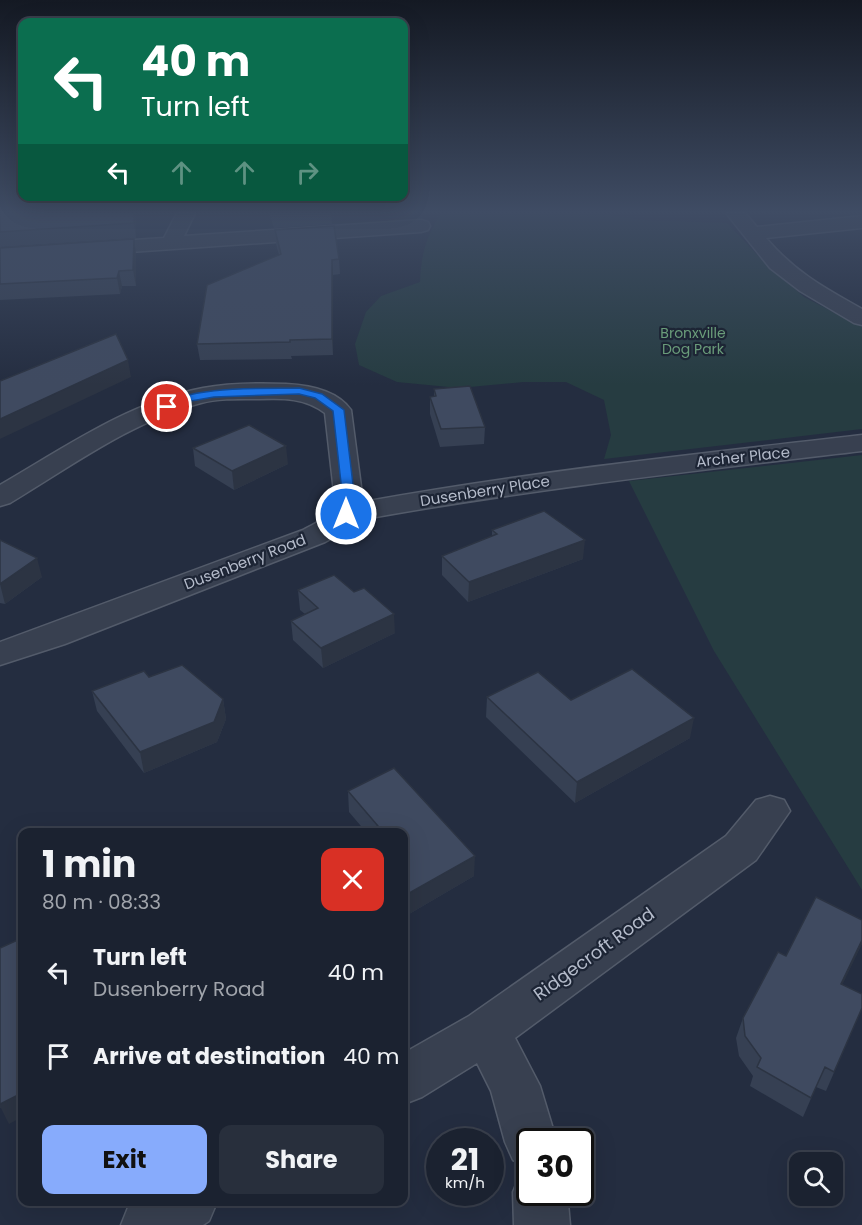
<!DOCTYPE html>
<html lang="en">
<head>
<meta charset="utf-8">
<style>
  body { margin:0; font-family:Poppins,sans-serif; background:#282f3c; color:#f1f3f6; height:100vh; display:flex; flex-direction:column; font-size:22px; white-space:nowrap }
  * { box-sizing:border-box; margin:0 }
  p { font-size:20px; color:#a0a4ab }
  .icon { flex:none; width:33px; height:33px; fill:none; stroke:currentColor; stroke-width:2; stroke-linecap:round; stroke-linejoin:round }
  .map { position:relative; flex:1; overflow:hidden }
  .panel { position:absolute; left:18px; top:828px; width:390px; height:378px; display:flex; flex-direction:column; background:#1b2230; border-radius:12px; box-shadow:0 6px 24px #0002,0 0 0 2px #393f4c }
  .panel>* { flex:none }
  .top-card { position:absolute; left:18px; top:18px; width:390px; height:183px; border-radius:12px; box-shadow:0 6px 24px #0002,0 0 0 2px #393f4c; background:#0b6e4f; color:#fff; overflow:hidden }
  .tools { position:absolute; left:789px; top:1152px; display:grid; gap:12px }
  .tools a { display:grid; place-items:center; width:54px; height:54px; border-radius:12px; background:#1b2230; box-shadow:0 6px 24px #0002,0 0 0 2px #393f4c; font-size:30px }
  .speed { position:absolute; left:426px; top:1128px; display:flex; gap:12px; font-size:30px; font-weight:700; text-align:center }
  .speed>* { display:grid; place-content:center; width:78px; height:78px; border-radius:50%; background:#1b2230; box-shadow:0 6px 24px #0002,0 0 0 2px #393f4c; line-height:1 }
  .speed small { font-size:15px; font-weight:400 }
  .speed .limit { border:3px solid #111; border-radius:9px; background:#fff; color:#111 }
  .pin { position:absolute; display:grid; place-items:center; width:51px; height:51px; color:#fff; margin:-26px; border:3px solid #fff; border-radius:50%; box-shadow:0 2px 6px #0007 }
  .me { position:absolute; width:66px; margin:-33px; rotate:0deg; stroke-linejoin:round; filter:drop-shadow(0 0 4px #0008) }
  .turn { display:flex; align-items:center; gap:21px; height:126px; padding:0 24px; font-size:27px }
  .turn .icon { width:78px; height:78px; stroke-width:2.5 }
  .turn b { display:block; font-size:42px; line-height:51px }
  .lanes { display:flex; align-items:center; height:57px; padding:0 24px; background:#0003; justify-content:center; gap:30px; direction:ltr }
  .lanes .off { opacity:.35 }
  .round { display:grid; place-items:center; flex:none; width:63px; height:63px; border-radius:12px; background:#282f3c }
  .overview { display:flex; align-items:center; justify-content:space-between; height:102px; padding:0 24px }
  h1 { font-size:36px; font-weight:700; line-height:45px }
  .action { display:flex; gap:12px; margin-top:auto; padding:12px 24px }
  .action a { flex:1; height:69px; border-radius:12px; background:#87abfc; color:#111; font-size:24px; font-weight:700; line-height:69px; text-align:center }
  .action a+a { background:#282f3c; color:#f1f3f6 }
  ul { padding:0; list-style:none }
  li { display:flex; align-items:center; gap:18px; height:84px; padding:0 24px }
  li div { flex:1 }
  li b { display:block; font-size:22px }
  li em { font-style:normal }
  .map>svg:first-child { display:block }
</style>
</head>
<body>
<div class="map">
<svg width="862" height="1225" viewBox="0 0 862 1225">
  <rect width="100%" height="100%" fill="#242d40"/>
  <!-- green -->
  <path fill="#263c41" d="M 442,213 L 599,213 L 639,220 L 727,223 L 765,263 L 804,297 L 862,327 L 862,429 L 604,459 L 611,435 L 604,400 L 566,382 L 523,382 L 459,388 L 397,382 L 359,365 L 355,344 L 366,312 L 381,296 L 420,282 C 421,255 426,235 442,213 Z
    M 862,455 L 862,890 L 714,651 L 629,481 Z"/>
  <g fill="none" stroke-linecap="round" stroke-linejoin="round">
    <defs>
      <path id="minor" d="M 177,213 L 195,213 L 184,236 L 421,220 L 428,222 L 430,226 L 428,230 L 421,232 L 0,261 L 0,249 L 164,238 Z
        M 726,213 L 745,213 L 757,227 L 862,216 L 862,228 L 766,238 C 795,272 823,287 862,309 L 862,325 L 854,323 L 800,291 L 770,268 Z
        M 286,384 C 308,385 337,390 351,410 L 363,502 C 529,472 695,454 862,435 L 862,451 C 692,471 522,490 354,521 L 342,533 L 325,542 L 65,644 L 0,665 L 0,642 L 303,530 C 318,522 330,517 335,501 L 325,413 C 305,398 284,398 260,399 C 241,399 220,398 201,403 C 132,421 70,467 10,503 L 0,506 L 0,485 C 64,448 129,402 203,388 C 230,383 259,383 286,384 Z
        M 770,796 L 784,800 L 790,811 L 756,860 L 515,1038 L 540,1086 L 557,1142 L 530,1142 L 530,1167 L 513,1160 L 505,1142 L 491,1091 L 477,1063 L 422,1097 L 404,1104 L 404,1053 L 469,1016 L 726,836 L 756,800 Z
        M 530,1169 L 530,1192 L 567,1192 L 570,1225 L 514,1225 L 513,1192 L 521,1173 Z
        M 137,1202 L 217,1202 L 209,1221 L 203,1225 L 121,1225 L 129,1205 Z"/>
    </defs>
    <!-- minor casing -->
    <use href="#minor" stroke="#535b6a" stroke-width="3"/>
    <!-- minor -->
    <use href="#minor" fill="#384050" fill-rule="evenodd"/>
  </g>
  <!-- wall -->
  <path fill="#364053" d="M 0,213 L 136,213 L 136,238 L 0,247 Z
    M 269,213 L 331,213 L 332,224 L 274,228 Z
    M 275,230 L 339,259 L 340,274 L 333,275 L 333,355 L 291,356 L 292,359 L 200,360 L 197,344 L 279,255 L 276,244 Z
    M 0,248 L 136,254 L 136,286 L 122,286 L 120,294 L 0,300 Z
    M 434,389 L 485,427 L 484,444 L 440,447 L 430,414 L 430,397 L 434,397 Z
    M 193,448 L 288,464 L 234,490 L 195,466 Z
    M 492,530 L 583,559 L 468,602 L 442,575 L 442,556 L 492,536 Z
    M 0,540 L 42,577 L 5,604 L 0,603 Z
    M 298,590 L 354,592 L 395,633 L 323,668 L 293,640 L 291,621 L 305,614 L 300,610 Z
    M 149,677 L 223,699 L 226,719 L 217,742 L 144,773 L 97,711 L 92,691 Z
    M 487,697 L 571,700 L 690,738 L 575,803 L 486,717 Z
    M 348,791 L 474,876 L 404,917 L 404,832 L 366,832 L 349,812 Z
    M 862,920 L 862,943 L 842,984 L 862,1008 L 826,1091 L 816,1087 L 803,1117 L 750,1086 L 753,1076 L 739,1056 L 736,1038 L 743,1018 L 786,956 Z"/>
  <!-- shaded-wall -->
  <path fill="#2c3443" d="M 134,213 L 136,213 L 136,238 L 134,223 Z
    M 134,239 L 136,254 L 136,286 L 133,270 Z
    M 332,260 L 333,275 L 333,355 L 332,339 Z
    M 119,271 L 122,286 L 120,294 L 117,278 Z
    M 128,360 L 131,377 L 0,439 L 0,419 Z
    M 286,446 L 288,464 L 234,490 L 232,471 Z
    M 585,540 L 583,559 L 468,602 L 469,582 Z
    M 37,558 L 42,577 L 5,604 L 0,584 Z
    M 394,614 L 395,633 L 323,668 L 321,648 Z
    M 223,699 L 226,719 L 217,742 L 144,773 L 140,752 Z
    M 694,718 L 690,738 L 575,803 L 577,782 Z
    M 475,856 L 474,876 L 404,917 L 404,896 Z
    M 862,940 L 862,944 L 833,1004 L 841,984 Z
    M 22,1093 L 22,1117 L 9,1124 L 1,1108 L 0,1108 L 0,1101 Z"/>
  <!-- building -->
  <path fill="#3f4a60" stroke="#2c3443" stroke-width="1.5" d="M 0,213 L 134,213 L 134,223 L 0,232 Z
    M 334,226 L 339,259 L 332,260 L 332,339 L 290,340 L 290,342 L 197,344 L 207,285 L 281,254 L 275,230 Z
    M 134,239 L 133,270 L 119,271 L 117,278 L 0,284 L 0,248 Z
    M 116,334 L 128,360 L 0,419 L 0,381 Z
    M 470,386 L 485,427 L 441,429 L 430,397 L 436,396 L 434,389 Z
    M 249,425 L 286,446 L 232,471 L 193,448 Z
    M 544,511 L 585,540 L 469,582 L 442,556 L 497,534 L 492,530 Z
    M 0,540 L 37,558 L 0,584 Z
    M 334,575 L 354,592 L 364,588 L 394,614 L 321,648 L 291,621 L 318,608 L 298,590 Z
    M 182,665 L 223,699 L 214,722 L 140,752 L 92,691 L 144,671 L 149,677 Z
    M 632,669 L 694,718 L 577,782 L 487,697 L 538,672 L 571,700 Z
    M 394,768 L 475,856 L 404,896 L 404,832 L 365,832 L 378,826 L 348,791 Z
    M 816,897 L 862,920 L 862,940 L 841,984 L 862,994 L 862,1008 L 834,1072 L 825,1067 L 811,1098 L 757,1067 L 761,1058 L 745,1036 L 743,1018 L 778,952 L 786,956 Z
    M 22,938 L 22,1093 L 0,1104 L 0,948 Z"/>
  <!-- sky -->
  <linearGradient id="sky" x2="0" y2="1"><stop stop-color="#141923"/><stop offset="0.55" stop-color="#3f4c64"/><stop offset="1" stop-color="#3f4c64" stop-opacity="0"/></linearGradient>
  <rect width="862" height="385" fill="url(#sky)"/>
  <!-- route -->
  <path fill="#1a73e8" stroke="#114b97" stroke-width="1.5" d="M 299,388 L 322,394 L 344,410 L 355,501 L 351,517 L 346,518 L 340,514 L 343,501 L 333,411 L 315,398 L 299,394 L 214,397 L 191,401 L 167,410 L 162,407 C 187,385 266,389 299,388 Z"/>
  <g text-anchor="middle" stroke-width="4.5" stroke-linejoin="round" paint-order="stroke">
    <!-- far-park labels -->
    <g font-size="14" fill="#6a9c7a" stroke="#1d2535">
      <text x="693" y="338">Bronxville<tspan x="693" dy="16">Dog Park</tspan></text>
    </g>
    <!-- street labels -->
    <g font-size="15" fill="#b4bbca" stroke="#1d2535">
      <text transform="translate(743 457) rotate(-6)" y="5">Archer Place</text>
      <text transform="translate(485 491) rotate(-9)" y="5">Dusenberry Place</text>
      <text transform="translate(245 562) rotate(-21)" y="5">Dusenberry Road</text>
    </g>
    <!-- near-street labels -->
    <g font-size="18" fill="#b4bbca" stroke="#1d2535">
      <text transform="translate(594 954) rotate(-36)" y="6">Ridgecroft Road</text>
    </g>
  </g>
</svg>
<div class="tools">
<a><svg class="icon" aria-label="search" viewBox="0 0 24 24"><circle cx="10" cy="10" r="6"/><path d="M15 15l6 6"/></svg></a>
</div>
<div class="speed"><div>21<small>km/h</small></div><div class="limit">30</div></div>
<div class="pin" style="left:167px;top:407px;background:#d93025"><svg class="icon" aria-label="arrive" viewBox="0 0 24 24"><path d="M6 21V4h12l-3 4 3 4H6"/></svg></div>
<svg class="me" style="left:346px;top:514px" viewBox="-20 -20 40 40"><circle r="17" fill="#1a73e8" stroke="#fff" stroke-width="3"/><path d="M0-11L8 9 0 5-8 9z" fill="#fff"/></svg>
<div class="top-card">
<div class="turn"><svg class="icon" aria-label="left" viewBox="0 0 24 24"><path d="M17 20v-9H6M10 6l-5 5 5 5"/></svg><div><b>40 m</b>Turn left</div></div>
<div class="lanes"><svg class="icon" aria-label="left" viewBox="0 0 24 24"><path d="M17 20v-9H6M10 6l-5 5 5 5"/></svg><svg class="icon off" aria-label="ahead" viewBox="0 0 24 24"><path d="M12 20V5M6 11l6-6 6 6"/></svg><svg class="icon off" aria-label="ahead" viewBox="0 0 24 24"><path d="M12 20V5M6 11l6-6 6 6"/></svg><svg class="icon off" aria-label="right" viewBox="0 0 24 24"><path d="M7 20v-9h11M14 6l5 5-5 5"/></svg></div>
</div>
<section class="panel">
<div class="overview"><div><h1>1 min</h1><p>80 m · 08:33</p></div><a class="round" style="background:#d93025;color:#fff"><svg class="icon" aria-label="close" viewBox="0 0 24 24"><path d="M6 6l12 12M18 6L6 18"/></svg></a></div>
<ul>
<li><svg class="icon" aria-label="left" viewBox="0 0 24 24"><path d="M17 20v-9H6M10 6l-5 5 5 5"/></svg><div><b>Turn left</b><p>Dusenberry Road</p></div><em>40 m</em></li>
<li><svg class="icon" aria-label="arrive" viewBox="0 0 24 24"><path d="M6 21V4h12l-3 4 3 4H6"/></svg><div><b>Arrive at destination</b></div><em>40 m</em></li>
</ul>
<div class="action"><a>Exit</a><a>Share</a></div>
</section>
</div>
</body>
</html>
